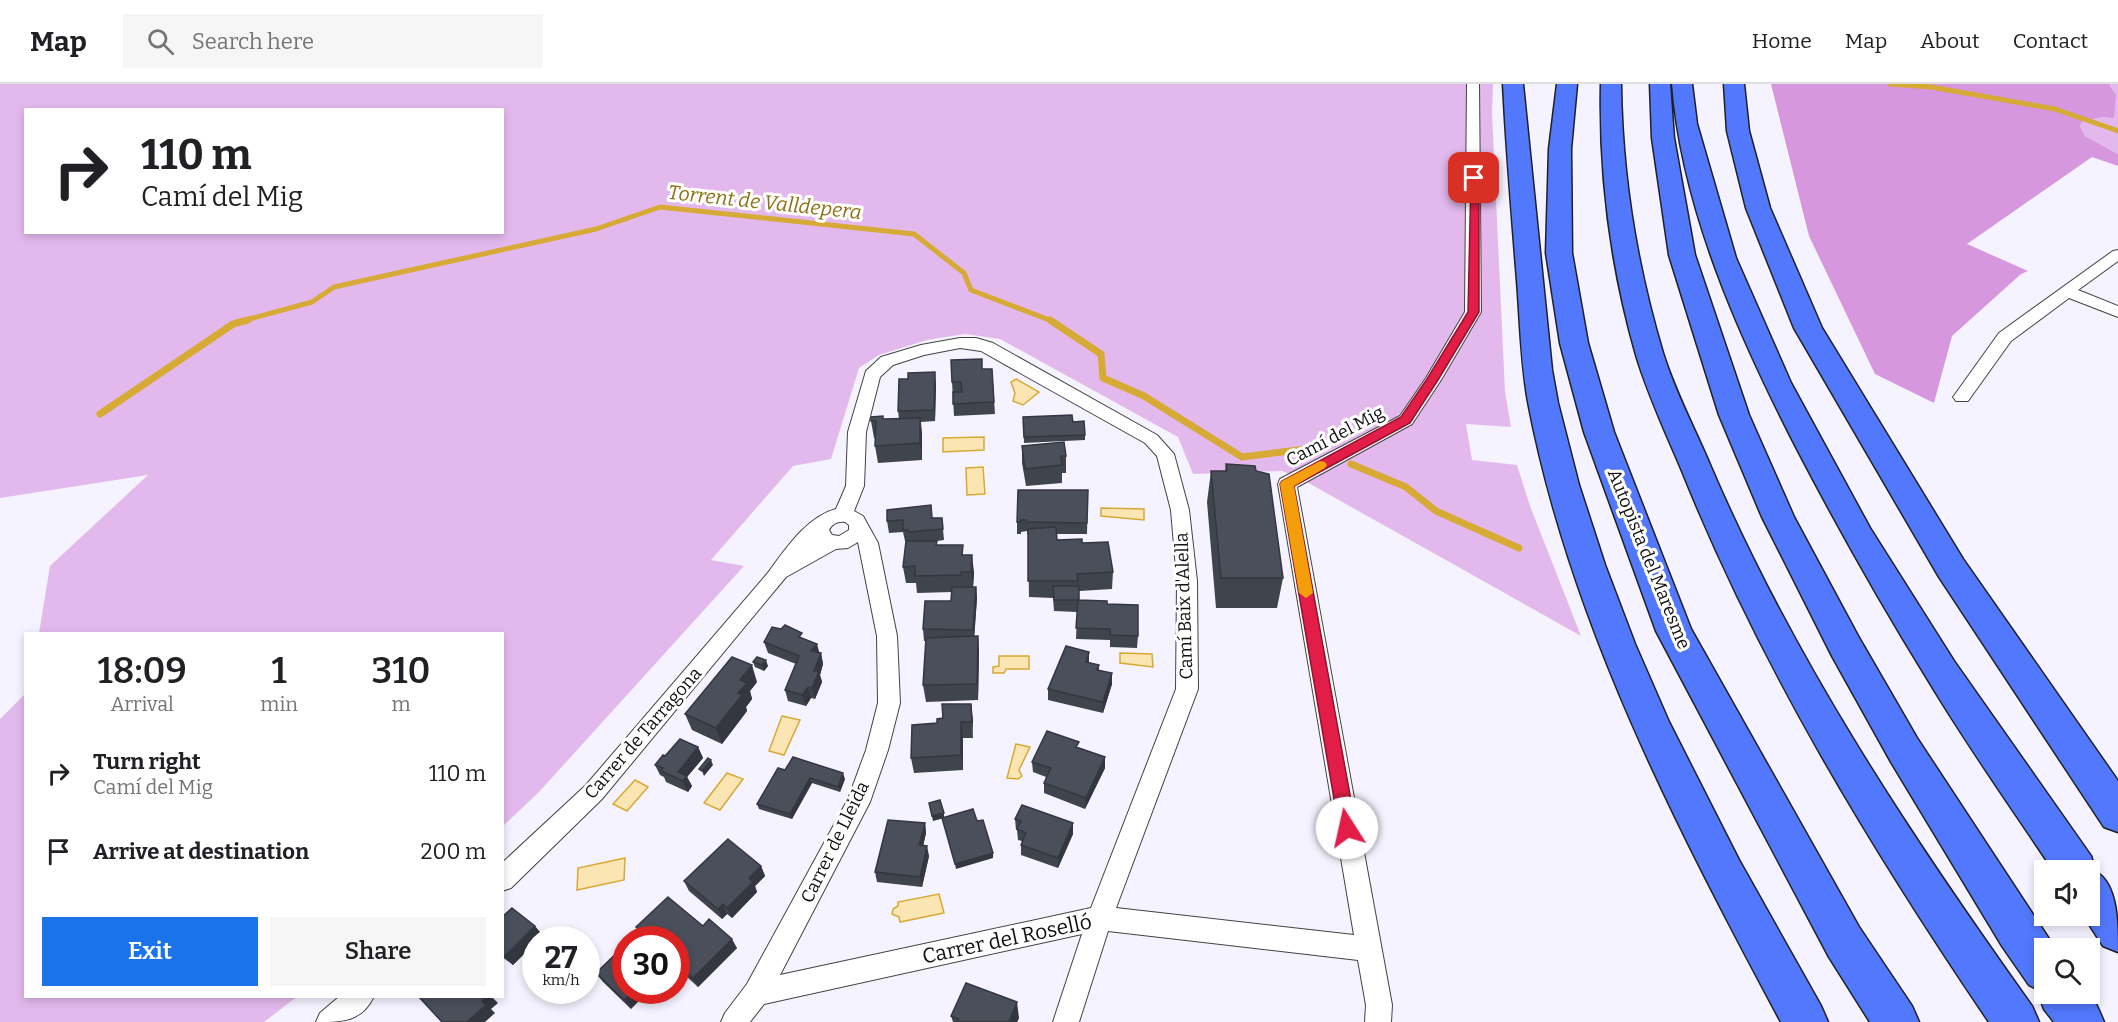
<!DOCTYPE html>
<html lang="en">
<head>
<meta charset="utf-8">
<style>
  body { margin:0; font-family:Bitter,serif; background:#f6f6f6; color:#202124; height:100vh; display:flex; flex-direction:column; font-size:22px; white-space:nowrap }
  * { box-sizing:border-box; margin:0 }
  p { font-size:20px; color:#757577 }
  .icon { flex:none; width:33px; height:33px; fill:none; stroke:currentColor; stroke-width:2; stroke-linecap:round; stroke-linejoin:round }
  .map { position:relative; flex:1; overflow:hidden }
  .drawer { position:absolute; left:24px; top:548px; width:480px; height:366px; display:flex; flex-direction:column; background:#fff; border-radius:0px; box-shadow:0 3px 9px #0003 }
  .drawer>* { flex:none }
  .top-card { position:absolute; left:24px; top:24px; width:480px; height:126px; border-radius:0px; box-shadow:0 3px 9px #0003; background:#fff; color:#202124; overflow:hidden }
  .buttons { position:absolute; left:2034px; top:776px; display:grid; gap:12px }
  .buttons a { display:grid; place-items:center; width:66px; height:66px; border-radius:0px; background:#fff; box-shadow:0 3px 9px #0003; font-size:30px }
  .speed { position:absolute; left:522px; top:842px; display:flex; gap:12px; font-size:30px; font-weight:700; text-align:center }
  .speed>* { display:grid; place-content:center; width:78px; height:78px; border-radius:50%; background:#fff; box-shadow:0 3px 9px #0003; line-height:1 }
  .speed small { font-size:15px; font-weight:400 }
  .speed .limit { border:9px solid #d22; background:#fff; color:#111 }
  .pin { position:absolute; display:grid; place-items:center; width:51px; height:51px; color:#fff; margin:-26px; border-radius:12px; box-shadow:0 3px 9px #0006 }
  .me { position:absolute; width:66px; margin:-33px; rotate:350deg; stroke-linejoin:round; filter:drop-shadow(0 0 4px #0008) }
  .turn { display:flex; align-items:center; gap:21px; height:126px; padding:0 18px; font-size:27px }
  .turn .icon { width:78px; height:78px; stroke-width:2.5 }
  .turn b { display:block; font-size:42px; line-height:51px }
  .eta { display:flex; justify-content:space-evenly; align-items:center; height:102px; text-align:center }
  .eta b { font-size:36px; font-weight:600; line-height:42px }
  .action { display:flex; gap:12px; margin-top:auto; padding:12px 18px }
  .action a { flex:1; height:69px; border-radius:0px; background:#1a73e8; color:#fff; font-size:24px; font-weight:600; line-height:69px; text-align:center }
  .action a+a { background:#f6f6f6; color:#202124 }
  ul { padding:0; list-style:none }
  li { display:flex; align-items:center; gap:18px; height:78px; padding:0 18px }
  li div { flex:1 }
  li b { display:block; font-size:22px }
  li em { font-style:normal }
  header { display:flex; align-items:center; gap:36px; box-sizing:border-box; height:84px; padding:0 30px; background:#fff; border-bottom:2px solid #e0e0e0 }
  header strong { font-size:28px }
  nav { display:flex; gap:33px; margin-inline-start:auto; font-size:21px }
  .search { width:420px; height:54px; background:#f6f6f6; display:flex; align-items:center; gap:15px; box-sizing:border-box; padding:0 21px; border-radius:0px; color:#757577; font-size:22px }
  .map>svg:first-child { display:block }
</style>
</head>
<body>
<header>
<strong>Map</strong>
<div class="search"><svg class="icon" aria-label="search" viewBox="0 0 24 24"><circle cx="10" cy="10" r="6"/><path d="M15 15l6 6"/></svg>Search here</div>
<nav><a>Home</a><a>Map</a><a>About</a><a>Contact</a></nav>
</header>
<div class="map">
<svg width="2118" height="938" viewBox="0 0 2118 938">
  <rect width="100%" height="100%" fill="#f4f3ff"/>
  <!-- green -->
  <path fill="#e3b9ed" fill-rule="evenodd" d="M 0,0 L 1493,0 L 1492,29 L 1505,308 L 1511,343 L 1466,340 L 1472,376 L 1517,381 L 1530,422 L 1581,552 L 1305,397 L 1282,387 L 1193,390 L 1178,353 L 1000,255 L 965,250 L 927,256 L 879,271 L 859,284 L 831,375 L 793,382 L 711,476 L 744,482 L 539,708 L 503,742 L 502,549 L 39,549 L 50,482 L 148,391 L 0,414 ZM 26,26 L 502,26 L 502,148 L 26,148 Z
    M 2109,0 L 2118,0 L 2118,70 L 2085,52 L 2080,42 L 2082,38 L 2103,33 L 2116,11 Z
    M 25,610 L 26,912 L 298,912 L 264,938 L 0,938 L 0,635 Z"/>
  <!-- forest -->
  <path fill="#d697df" d="M 1771,0 L 2109,0 L 2116,11 L 2114,34 L 2103,33 L 2082,38 L 2080,42 L 2085,52 L 2118,70 L 2118,82 L 2092,73 L 1967,160 L 2028,187 L 2021,190 L 1952,252 L 1934,319 L 1875,290 L 1809,152 Z"/>
  <!-- water -->
  <path fill="#fbe5b3" stroke="#d7a935" stroke-width="1.5" d="M 1016,295 L 1039,308 L 1023,321 L 1013,317 L 1015,309 L 1011,298 Z
    M 984,353 L 984,366 L 943,368 L 943,354 Z
    M 983,383 L 985,410 L 967,411 L 966,384 Z
    M 1101,424 L 1144,425 L 1144,436 L 1101,432 Z
    M 1120,569 L 1152,570 L 1153,583 L 1120,579 Z
    M 999,572 L 1029,572 L 1029,585 L 1006,585 L 1004,589 L 993,589 L 993,583 L 999,582 Z
    M 782,632 L 800,636 L 784,671 L 769,667 Z
    M 1016,660 L 1030,663 L 1019,686 L 1022,692 L 1018,695 L 1007,694 Z
    M 727,689 L 743,695 L 720,726 L 704,719 Z
    M 635,696 L 648,703 L 627,727 L 613,720 Z
    M 625,774 L 624,796 L 577,806 L 578,784 Z
    M 939,810 L 944,829 L 900,838 L 899,833 L 892,830 L 893,825 L 898,822 L 898,818 Z"/>
  <g fill="none" stroke-linecap="round" stroke-linejoin="round">
    <!-- stream-far1 -->
    <path stroke="#d7a935" stroke-width="5" d="M 1890,0 L 1931,3 L 2055,25 L 2118,47
      M 242,237 L 312,218 L 334,203 L 596,145 L 660,123 L 914,150 L 964,189 L 971,206 L 1052,237"/>
    <!-- stream -->
    <path stroke="#d7a935" stroke-width="7" d="M 1050,236 L 1101,270 L 1103,294 L 1144,312 L 1242,373 L 1314,364
      M 100,330 L 233,240 L 248,236
      M 1351,380 L 1406,403 L 1436,427 L 1519,464"/>
    <defs>
      <path id="street" d="M 1467,0 L 1479,0 L 1481,228 L 1441,296 L 1412,340 L 1297,403 L 1392,921 L 1391,938 L 1365,938 L 1366,921 L 1358,876 L 1108,847 L 1079,938 L 1053,938 L 1082,850 L 764,920 L 750,938 L 721,938 L 725,929 L 747,900 L 848,715 L 866,666 L 878,619 L 877,552 L 858,458 L 848,464 L 836,465 L 786,493 L 602,715 L 511,804 L 502,807 L 502,779 L 586,701 L 767,490 C 785,466 806,433 836,425 L 846,402 L 848,348 L 866,287 L 881,273 L 921,261 L 960,254 L 976,254 L 993,259 L 1157,351 L 1174,370 L 1189,426 L 1197,497 L 1198,605 L 1116,824 L 1354,851 L 1278,400 L 1280,395 L 1400,332 L 1426,294 L 1465,228 ZM 960,264 L 981,267 L 1145,359 L 1157,372 L 1171,426 L 1177,497 L 1176,605 L 1091,824 L 780,891 L 870,718 L 888,666 L 900,619 L 897,552 L 878,459 L 863,432 L 854,427 L 864,402 L 866,348 L 880,293 L 893,281 L 924,271 ZM 845,438 L 849,441 L 849,446 L 839,452 L 832,451 L 829,446 C 832,440 838,437 845,438 Z
        M 2118,166 L 2118,177 L 2078,206 L 2118,222 L 2118,233 L 2069,214 L 2011,257 L 1968,317 L 1956,317 L 1953,313 L 1956,309 L 1999,249 L 2113,167 Z
        M 340,912 L 374,912 C 362,938 342,938 316,938 L 320,929 Z"/>
      <path id="highway" d="M 1503,0 L 1523,0 L 1552,286 L 1558,319 L 1579,401 L 1605,481 L 1635,560 L 1669,638 L 1739,776 L 1821,922 L 1828,938 L 1781,938 C 1676,742 1570,538 1528,318 C 1520,274 1520,228 1516,184 C 1511,122 1506,61 1503,0 Z
        M 1557,0 L 1577,0 L 1571,65 L 1572,169 L 1588,259 L 1614,348 L 1691,545 L 1859,843 L 1912,922 L 1919,938 L 1870,938 L 1829,873 L 1656,547 L 1584,348 L 1560,259 L 1546,169 L 1549,65 Z
        M 1601,0 L 1621,0 C 1622,91 1637,182 1663,269 C 1675,308 1695,345 1711,383 C 1794,577 1910,751 2032,922 L 2039,938 L 1989,938 C 1871,764 1761,583 1682,387 C 1666,349 1648,311 1636,271 C 1611,184 1599,90 1601,0 Z
        M 1650,0 L 1670,0 L 1674,54 L 1695,171 L 1749,331 L 1794,433 L 1858,552 L 1917,654 L 2055,864 L 2044,864 L 2044,909 L 2087,909 L 2097,922 L 2104,938 L 2054,938 L 2044,925 L 2038,909 L 2039,906 L 2029,901 L 2002,862 L 1891,678 L 1832,572 L 1762,433 L 1719,331 L 1669,171 L 1652,54 Z
        M 1672,0 L 1692,0 L 1697,40 L 1736,174 L 1791,299 L 1870,444 L 1954,577 L 2091,772 L 2096,788 C 2118,800 2118,841 2118,868 L 2103,862 L 2083,831 L 2090,831 L 2090,786 L 2053,786 C 2011,723 1967,661 1928,596 C 1881,520 1837,442 1796,363 C 1739,252 1682,125 1672,0 Z
        M 1724,0 L 1744,0 L 1749,47 L 1770,124 L 1822,244 L 1963,475 L 2118,697 L 2118,748 L 2104,743 L 1939,493 L 1794,244 L 1746,124 L 1727,47 Z"/>
    </defs>
    <!-- street casing -->
    <use href="#street" stroke="#434343" stroke-width="2"/>
    <!-- highway casing -->
    <use href="#highway" stroke="#212121" stroke-width="3"/>
    <!-- street -->
    <use href="#street" fill="#fff" fill-rule="evenodd"/>
    <!-- highway -->
    <use href="#highway" fill="#5278fe" fill-rule="evenodd"/>
  </g>
  <!-- wall -->
  <path fill="#40444d" d="M 992,285 L 995,330 L 954,332 L 952,298 Z
    M 908,295 L 936,300 L 935,337 L 921,338 L 922,351 L 922,376 L 878,379 L 875,362 L 875,354 L 874,354 L 871,337 L 884,335 L 899,335 L 898,327 Z
    M 1023,333 L 1073,338 L 1085,351 L 1085,356 L 1024,359 Z
    M 1022,362 L 1066,372 L 1066,389 L 1062,389 L 1062,399 L 1026,402 L 1022,379 Z
    M 1226,380 L 1256,387 L 1283,494 L 1277,524 L 1216,524 L 1207,418 L 1211,387 L 1225,387 Z
    M 1088,406 L 1087,450 L 1057,450 L 1057,456 L 1082,459 L 1113,488 L 1112,505 L 1079,507 L 1079,516 L 1107,520 L 1138,552 L 1137,564 L 1110,563 L 1110,556 L 1076,555 L 1077,528 L 1054,527 L 1053,514 L 1029,513 L 1028,450 L 1027,450 L 1027,447 L 1021,448 L 1021,450 L 1017,450 L 1017,438 Z
    M 942,434 L 944,456 L 937,457 L 937,461 L 963,471 L 974,488 L 973,503 L 976,503 L 977,514 L 974,553 L 978,552 L 979,569 L 978,616 L 926,618 L 923,601 L 926,557 L 924,557 L 923,545 L 951,517 L 952,508 L 917,509 L 916,499 L 906,499 L 903,483 L 906,457 L 905,457 L 903,448 L 889,449 L 887,437 Z
    M 804,555 L 819,569 L 821,569 L 823,580 L 820,591 L 822,598 L 815,615 L 811,614 L 806,622 L 788,617 L 785,606 L 796,580 L 768,569 L 764,558 Z
    M 1089,568 L 1089,579 L 1099,581 L 1099,586 L 1112,600 L 1103,629 L 1048,616 L 1048,605 Z
    M 753,578 L 768,582 L 764,587 L 755,583 Z
    M 757,598 L 750,607 L 752,615 L 746,623 L 747,627 L 722,660 L 692,646 L 685,630 Z
    M 971,620 L 973,654 L 963,654 L 963,686 L 914,689 L 911,674 L 943,634 Z
    M 698,663 L 703,674 L 687,693 L 692,702 L 688,708 L 666,698 L 664,693 L 660,691 L 655,681 L 665,672 Z
    M 1079,664 L 1105,684 L 1085,725 L 1044,709 L 1044,699 L 1046,693 L 1033,688 L 1032,678 Z
    M 785,686 L 845,695 L 840,708 L 812,699 L 792,735 L 759,725 L 757,720 Z
    M 1015,735 L 1073,750 L 1058,784 L 1021,771 L 1021,761 L 1022,757 L 1018,756 L 1017,746 L 1016,746 Z
    M 925,739 L 926,749 L 923,762 L 929,772 L 922,803 L 877,798 L 875,788 Z
    M 761,782 L 765,792 L 755,802 L 757,808 L 732,834 L 727,830 L 722,835 L 689,807 L 684,797 Z
    M 502,833 L 535,842 L 542,851 L 536,855 L 536,858 L 513,881 L 502,873 Z
    M 703,842 L 737,864 L 698,903 L 676,883 L 676,855 L 645,855 L 636,843 Z
    M 626,860 L 631,925 L 603,898 L 596,889 Z
    M 951,932 L 1019,934 L 1017,938 L 953,938 Z"/>
  <!-- shaded-wall -->
  <path fill="#34373f" d="M 935,288 L 936,300 L 935,337 L 934,326 Z
    M 920,334 L 922,351 L 922,376 L 920,359 Z
    M 972,471 L 974,488 L 973,504 L 971,488 Z
    M 976,503 L 977,514 L 974,557 L 973,546 Z
    M 978,552 L 979,569 L 978,616 L 977,600 Z
    M 817,560 L 820,571 L 811,567 Z
    M 1089,568 L 1089,579 L 1086,578 Z
    M 821,569 L 823,580 L 820,591 L 822,598 L 815,615 L 812,604 L 814,587 Z
    M 766,576 L 768,582 L 764,587 L 762,581 Z
    M 752,581 L 757,598 L 750,607 L 752,615 L 746,623 L 747,627 L 722,660 L 716,644 L 738,609 L 740,596 Z
    M 1112,589 L 1112,600 L 1103,629 L 1103,618 Z
    M 808,603 L 811,614 L 806,622 L 802,611 Z
    M 971,620 L 973,636 L 973,654 L 972,638 Z
    M 961,638 L 963,654 L 963,686 L 961,671 Z
    M 698,663 L 703,674 L 687,693 L 692,702 L 688,708 L 678,688 Z
    M 1105,673 L 1105,684 L 1085,725 L 1086,714 Z
    M 711,676 L 713,681 L 704,692 L 702,687 Z
    M 843,689 L 845,695 L 840,708 L 838,703 Z
    M 810,694 L 812,699 L 792,735 L 790,730 Z
    M 944,729 L 944,734 L 933,737 L 932,732 Z
    M 925,739 L 926,749 L 921,771 L 919,761 Z
    M 1073,739 L 1073,750 L 1058,784 L 1058,774 Z
    M 927,762 L 929,772 L 922,803 L 920,793 Z
    M 993,769 L 993,774 L 956,785 L 955,780 Z
    M 761,782 L 765,792 L 755,802 L 757,808 L 732,834 L 727,824 L 749,794 Z
    M 723,820 L 727,830 L 722,835 L 718,825 Z
    M 535,842 L 542,851 L 539,855 L 536,855 L 536,858 L 513,881 L 505,872 Z
    M 732,855 L 737,864 L 698,903 L 693,894 Z
    M 635,906 L 650,906 L 631,925 L 624,916 Z
    M 488,912 L 491,912 L 498,919 L 491,925 L 495,929 L 485,938 L 467,938 L 482,917 Z
    M 1017,918 L 1019,934 L 1017,938 L 1009,938 Z"/>
  <!-- building -->
  <path fill="#4b4f5a" stroke="#34373f" stroke-width="1.5" d="M 982,275 L 982,285 L 992,285 L 994,318 L 953,320 L 953,308 L 962,308 L 961,298 L 952,298 L 951,276 Z
    M 935,288 L 934,326 L 898,327 L 899,295 L 908,295 L 908,289 Z
    M 1072,331 L 1073,338 L 1084,337 L 1085,351 L 1024,353 L 1023,333 Z
    M 883,332 L 883,335 L 920,334 L 920,359 L 875,362 L 876,337 L 871,337 L 871,333 Z
    M 1064,358 L 1066,372 L 1061,372 L 1062,381 L 1025,385 L 1022,362 Z
    M 1226,380 L 1255,382 L 1256,387 L 1269,390 L 1283,494 L 1221,494 L 1211,387 L 1227,387 Z
    M 1018,406 L 1088,406 L 1087,439 L 1026,438 L 1026,436 L 1021,436 L 1021,438 L 1017,438 Z
    M 931,421 L 932,434 L 942,434 L 943,445 L 908,448 L 908,446 L 903,446 L 903,436 L 887,437 L 887,426 Z
    M 1056,443 L 1057,456 L 1082,455 L 1082,459 L 1108,458 L 1113,488 L 1077,490 L 1078,497 L 1028,497 L 1028,445 Z
    M 906,457 L 937,457 L 936,461 L 963,461 L 962,471 L 972,471 L 971,488 L 961,488 L 961,491 L 915,492 L 915,482 L 903,483 Z
    M 1053,502 L 1079,502 L 1079,516 L 1054,516 Z
    M 952,503 L 976,503 L 973,546 L 923,545 L 925,517 L 951,517 Z
    M 1078,516 L 1107,517 L 1107,520 L 1138,521 L 1138,552 L 1110,551 L 1110,545 L 1076,544 Z
    M 785,541 L 802,549 L 799,553 L 817,560 L 811,567 L 821,569 L 814,587 L 819,587 L 812,604 L 808,603 L 802,611 L 785,606 L 799,572 L 764,558 L 772,543 L 781,545 Z
    M 978,552 L 977,600 L 923,601 L 926,554 Z
    M 1066,562 L 1089,568 L 1086,578 L 1099,581 L 1097,586 L 1112,589 L 1103,618 L 1048,605 Z
    M 732,573 L 752,581 L 740,596 L 747,599 L 738,609 L 742,611 L 716,644 L 685,630 Z
    M 757,573 L 766,576 L 762,581 L 753,578 Z
    M 942,620 L 971,620 L 972,638 L 961,638 L 961,671 L 911,674 L 912,641 L 937,639 L 937,635 L 943,634 Z
    M 1047,647 L 1079,658 L 1076,663 L 1105,673 L 1086,714 L 1044,699 L 1051,684 L 1032,678 Z
    M 680,655 L 698,663 L 678,688 L 687,692 L 683,697 L 661,687 L 663,684 L 655,681 L 663,671 L 665,672 Z
    M 793,673 L 843,689 L 838,703 L 810,694 L 790,730 L 757,720 L 778,684 L 785,686 Z
    M 708,674 L 711,676 L 702,687 L 699,685 Z
    M 940,716 L 944,729 L 932,732 L 929,719 Z
    M 1022,721 L 1073,739 L 1058,774 L 1021,761 L 1026,749 L 1017,745 L 1021,737 L 1015,735 Z
    M 973,725 L 977,737 L 983,736 L 993,769 L 955,780 L 942,734 Z
    M 888,736 L 925,739 L 919,761 L 927,762 L 920,793 L 875,788 Z
    M 728,755 L 761,782 L 749,794 L 753,798 L 727,824 L 723,820 L 718,825 L 684,797 Z
    M 668,813 L 703,842 L 709,835 L 732,855 L 693,894 L 676,879 L 676,855 L 649,855 L 636,843 Z
    M 512,824 L 535,842 L 505,872 L 502,870 L 502,833 Z
    M 626,860 L 626,906 L 635,906 L 624,916 L 596,889 Z
    M 966,899 L 1017,918 L 1009,938 L 957,938 L 959,935 L 951,932 Z
    M 418,912 L 488,912 L 482,917 L 486,921 L 467,938 L 442,938 Z"/>
  <!-- route -->
  <path fill="#e11d48" stroke="#92132f" stroke-width="1.5" d="M 1471,92 L 1479,94 L 1479,228 L 1438,296 L 1410,339 L 1294,402 L 1356,744 L 1353,750 L 1347,752 L 1342,750 L 1339,744 L 1280,400 L 1282,397 L 1401,333 L 1427,295 L 1468,228 Z"/>
  <!-- slow -->
  <path fill="#f59e0b" d="M 1320,377 L 1325,378 L 1327,381 L 1325,384 L 1294,402 L 1313,509 L 1306,514 L 1299,509 L 1280,400 L 1282,397 Z"/>
  <g text-anchor="middle" stroke-width="6" stroke-linejoin="round" paint-order="stroke">
    <!-- street labels -->
    <g font-size="18" fill="#101010" stroke="#fff">
      <text transform="translate(1335 352) rotate(-28)" y="6">Camí del Mig</text>
      <text transform="translate(1649 475) rotate(68)" y="6">Autopista del Maresme</text>
      <text transform="translate(1184 522) rotate(-92)" y="6">Camí Baix d'Alella</text>
      <text transform="translate(643 649) rotate(-49)" y="6">Carrer de Tarragona</text>
      <text transform="translate(835 758) rotate(-64)" y="6">Carrer de Lleida</text>
    </g>
    <!-- water labels -->
    <g font-size="20" font-style="italic" fill="#8d6f0f" stroke="#fff">
      <text transform="translate(765 118) rotate(6)" y="7">Torrent de Valldepera</text>
    </g>
    <!-- near-street labels -->
    <g font-size="21" fill="#101010" stroke="#fff">
      <text transform="translate(1007 855) rotate(-12)" y="7">Carrer del Roselló</text>
    </g>
  </g>
</svg>
<div class="buttons">
<a><svg class="icon" aria-label="sound" viewBox="0 0 24 24"><path d="M4 9h4l5-4v14l-5-4H4zM17 9q2 3 0 6"/></svg></a>
<a><svg class="icon" aria-label="search" viewBox="0 0 24 24"><circle cx="10" cy="10" r="6"/><path d="M15 15l6 6"/></svg></a>
</div>
<div class="speed"><div>27<small>km/h</small></div><div class="limit">30</div></div>
<div class="pin" style="left:1474px;top:94px;background:#d93025"><svg class="icon" aria-label="arrive" viewBox="0 0 24 24"><path d="M6 21V4h12l-3 4 3 4H6"/></svg></div>
<svg class="me" style="left:1347px;top:744px" viewBox="-20 -20 40 40"><circle r="19" fill="#fff"/><path d="M0-13L10 11 0 6-10 11z" fill="#e11d48"/></svg>
<div class="top-card">
<div class="turn"><svg class="icon" aria-label="right" viewBox="0 0 24 24"><path d="M7 20v-9h11M14 6l5 5-5 5"/></svg><div><b>110 m</b>Camí del Mig</div></div>
</div>
<section class="drawer">
<div class="eta">
<div><b>18:09</b><p>Arrival</p></div>
<div><b>1</b><p>min</p></div>
<div><b>310</b><p>m</p></div>
</div>
<ul>
<li><svg class="icon" aria-label="right" viewBox="0 0 24 24"><path d="M7 20v-9h11M14 6l5 5-5 5"/></svg><div><b>Turn right</b><p>Camí del Mig</p></div><em>110 m</em></li>
<li><svg class="icon" aria-label="arrive" viewBox="0 0 24 24"><path d="M6 21V4h12l-3 4 3 4H6"/></svg><div><b>Arrive at destination</b></div><em>200 m</em></li>
</ul>
<div class="action"><a>Exit</a><a>Share</a></div>
</section>
</div>
</body>
</html>
